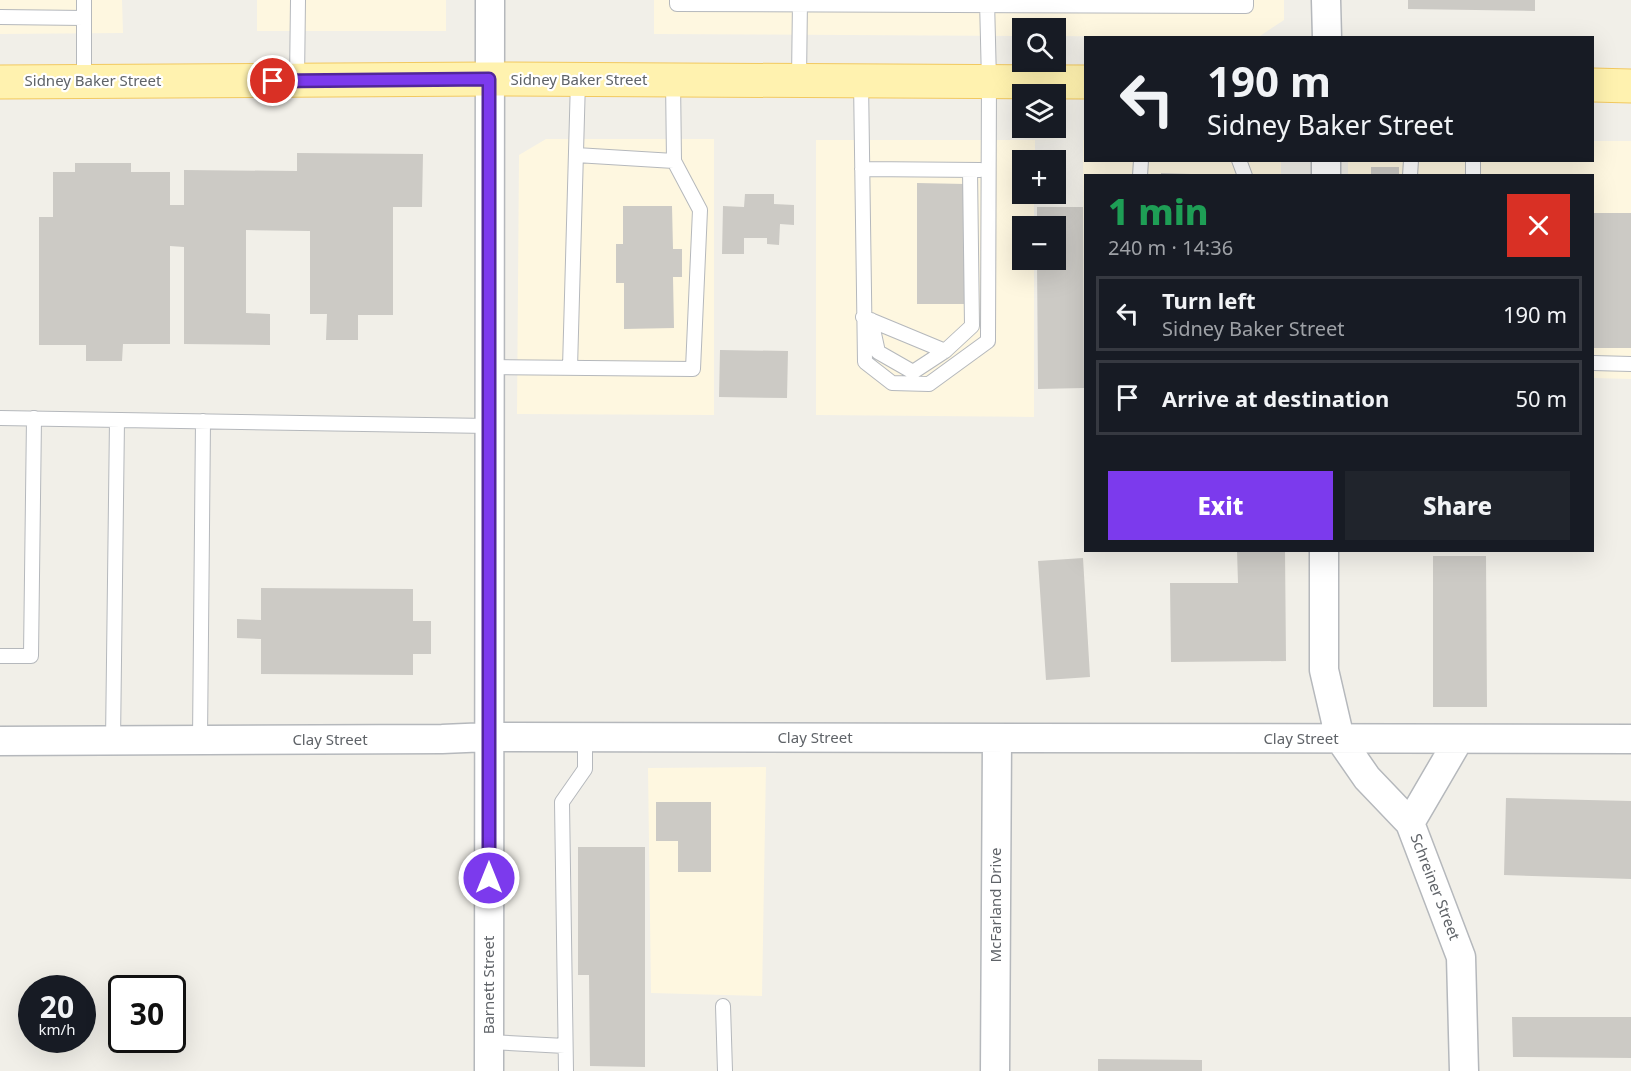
<!DOCTYPE html>
<html lang="en">
<head>
<meta charset="utf-8">
<style>
  body { margin:0; font-family:"Noto Sans",sans-serif; background:#20242c; color:#f1f3f6; height:100vh; display:flex; flex-direction:column; font-size:22px; white-space:nowrap }
  * { box-sizing:border-box; margin:0 }
  p { font-size:20px; color:#9ea1a6 }
  .icon { flex:none; width:33px; height:33px; fill:none; stroke:currentColor; stroke-width:2; stroke-linecap:round; stroke-linejoin:round }
  .map { position:relative; flex:1; overflow:hidden }
  .panel { position:absolute; left:1084px; top:174px; width:510px; height:378px; display:flex; flex-direction:column; background:#171b24; border-radius:0px; box-shadow:0 6px 24px #0002 }
  .panel>* { flex:none }
  .guide { position:absolute; left:1084px; top:36px; width:510px; height:126px; border-radius:0px; box-shadow:0 6px 24px #0002; background:#171b24; color:#f1f3f6; overflow:hidden }
  .fabs { position:absolute; left:1012px; top:18px; display:grid; gap:12px }
  .fabs a { display:grid; place-items:center; width:54px; height:54px; border-radius:0px; background:#171b24; box-shadow:0 6px 24px #0002; font-size:30px }
  .speed { position:absolute; left:18px; top:975px; display:flex; gap:12px; font-size:30px; font-weight:700; text-align:center }
  .speed>* { display:grid; place-content:center; width:78px; height:78px; border-radius:50%; background:#171b24; box-shadow:0 6px 24px #0002; line-height:1 }
  .speed small { font-size:15px; font-weight:400 }
  .speed .limit { border:3px solid #111; border-radius:9px; background:#fff; color:#111 }
  .pin { position:absolute; display:grid; place-items:center; width:51px; height:51px; color:#fff; margin:-26px; border:3px solid #fff; border-radius:50%; box-shadow:0 2px 6px #0007 }
  .me { position:absolute; width:66px; margin:-33px; rotate:0deg; stroke-linejoin:round; filter:drop-shadow(0 0 4px #0008) }
  .turn { display:flex; align-items:center; gap:21px; height:126px; padding:0 24px; font-size:27px }
  .turn .icon { width:78px; height:78px; stroke-width:2.5 }
  .turn b { display:block; font-size:42px; line-height:51px }
  .round { display:grid; place-items:center; flex:none; width:63px; height:63px; border-radius:0px; background:#20242c }
  .overview { display:flex; align-items:center; justify-content:space-between; height:102px; padding:0 24px }
  h1 { font-size:36px; font-weight:800; line-height:45px; color:#1e9e55 }
  .action { display:flex; gap:12px; margin-top:auto; padding:12px 24px }
  .action a { flex:1; height:69px; border-radius:0px; background:#7c3aed; color:#fff; font-size:24px; font-weight:800; line-height:69px; text-align:center }
  .action a+a { background:#20242c; color:#f1f3f6 }
  ul { padding:0; list-style:none }
  li { display:flex; align-items:center; gap:18px; height:75px; margin:0 12px 9px; padding:0 12px; border:3px solid #363941; border-radius:0px }
  li div { flex:1 }
  li b { display:block; font-size:22px }
  li em { font-style:normal }
  .map>svg:first-child { display:block }
</style>
</head>
<body>
<div class="map">
<svg width="1631" height="1071" viewBox="0 0 1631 1071">
  <rect width="100%" height="100%" fill="#f1efe8"/>
  <!-- commercial -->
  <path fill="#fef7e0" d="M 0,0 L 122,0 L 123,33 L 0,34 Z
    M 257,0 L 446,0 L 446,31 L 257,31 Z
    M 654,0 L 1284,0 L 1284,20 L 1257,38 L 1056,36 L 1056,28 L 1023,28 L 1023,36 L 654,34 Z
    M 546,139 L 714,139 L 714,415 L 517,414 L 519,155 Z
    M 816,140 L 1035,140 L 1035,160 L 1023,160 L 1023,194 L 1034,194 L 1034,226 L 1023,226 L 1023,260 L 1034,260 L 1034,417 L 816,415 Z
    M 1083,140 L 1086,140 L 1086,160 L 1281,161 L 1281,175 L 1086,176 L 1086,388 L 1084,388 Z
    M 1593,141 L 1631,141 L 1631,379 L 1593,378 L 1593,176 L 1348,176 L 1348,161 L 1593,160 Z
    M 766,767 L 762,996 L 651,993 L 648,768 Z"/>
  <!-- building -->
  <path fill="#cccac5" d="M 1408,0 L 1535,0 L 1535,11 L 1408,9 Z
    M 297,153 L 423,154 L 422,207 L 393,207 L 393,315 L 358,315 L 358,340 L 326,340 L 327,314 L 310,314 L 310,231 L 246,230 L 246,313 L 270,314 L 270,345 L 184,344 L 184,247 L 170,246 L 170,344 L 123,344 L 122,361 L 86,361 L 86,345 L 39,345 L 39,217 L 53,217 L 53,172 L 75,172 L 75,163 L 131,163 L 131,172 L 170,172 L 170,205 L 184,205 L 184,170 L 297,171 Z
    M 1371,167 L 1399,167 L 1399,176 L 1371,176 Z
    M 1161,173 L 1191,174 L 1191,176 L 1161,176 Z
    M 917,183 L 965,184 L 965,304 L 917,304 Z
    M 745,194 L 774,194 L 774,204 L 794,205 L 794,225 L 780,224 L 779,245 L 767,244 L 767,238 L 744,238 L 744,254 L 722,254 L 723,206 L 744,207 Z
    M 623,206 L 672,206 L 673,249 L 682,249 L 682,277 L 673,277 L 674,328 L 624,329 L 624,283 L 616,283 L 616,244 L 623,244 Z
    M 1037,207 L 1083,207 L 1084,388 L 1038,389 L 1037,260 L 1056,260 L 1056,226 L 1037,226 Z
    M 1593,213 L 1631,213 L 1631,348 L 1593,348 Z
    M 720,350 L 788,351 L 787,398 L 719,397 Z
    M 1237,550 L 1285,550 L 1286,661 L 1171,662 L 1170,583 L 1238,583 Z
    M 1433,556 L 1486,556 L 1487,707 L 1433,707 Z
    M 1083,558 L 1090,677 L 1046,680 L 1038,561 Z
    M 261,588 L 413,589 L 413,621 L 431,621 L 431,654 L 413,654 L 413,675 L 261,674 L 261,639 L 237,638 L 237,619 L 261,620 Z
    M 1506,798 L 1631,801 L 1631,879 L 1504,875 Z
    M 656,802 L 711,802 L 711,872 L 678,872 L 678,841 L 656,841 Z
    M 578,847 L 645,847 L 645,1067 L 590,1066 L 589,975 L 578,975 Z
    M 1512,1017 L 1631,1017 L 1631,1058 L 1513,1057 Z
    M 1098,1059 L 1202,1060 L 1202,1071 L 1098,1071 Z"/>
  <g fill="none" stroke-linecap="round" stroke-linejoin="round">
    <defs>
      <path id="lane" d="M 677,0 L 677,4 L 1246,6 L 1246,0
        M 0,17 L 84,18
        M 297,80 L 298,0
        M 799,80 L 800,0
        M 84,81 L 84,0
        M 861,81 L 865,362 L 892,383 L 929,384 L 988,341 L 989,81 L 987,0
        M 576,155 L 674,161
        M 1239,160 L 1245,176
        M 862,169 L 980,170
        M 1140,176 L 1141,160
        M 1410,176 L 1411,160
        M 1473,176 L 1473,160
        M 863,317 L 945,351 L 972,326 L 970,170
        M 871,320 L 878,352 L 913,372 L 945,351
        M 1593,363 L 1631,364
        M 489,367 L 693,369 L 700,210 L 674,161 L 673,80
        M 570,368 L 578,80
        M 0,418 L 489,426
        M 0,656 L 31,656 L 34,418
        M 200,740 L 203,421
        M 113,741 L 117,420
        M 723,1006 L 725,1071
        M 489,1042 L 565,1046
        M 566,1071 L 562,802 L 585,769 L 585,738"/>
      <path id="street" d="M 1326,0 L 1327,38
        M 1326,176 L 1326,160
        M 1324,550 L 1324,670 L 1340,739 L 1367,778 L 1410,823 L 1461,957 L 1464,1071
        M 0,741 L 442,739 L 489,737 L 1631,739
        M 1410,823 L 1459,739
        M 489,1071 L 490,0
        M 995,1071 L 997,739"/>
      <path id="primary" d="M 0,82 L 489,79 L 1086,82
        M 1593,85 L 1631,86"/>
    </defs>
    <!-- lane casing -->
    <use href="#lane" stroke="#b5b8bc" stroke-width="16"/>
    <!-- street casing -->
    <use href="#street" stroke="#b5b8bc" stroke-width="31"/>
    <!-- primary casing -->
    <use href="#primary" stroke="#f2c960" stroke-width="35"/>
    <!-- lane -->
    <use href="#lane" stroke="#fff" stroke-width="14"/>
    <!-- street -->
    <use href="#street" stroke="#fff" stroke-width="28"/>
    <!-- primary -->
    <use href="#primary" stroke="#fff2af" stroke-width="33"/>
  </g>
  <g fill="none" stroke-linecap="round" stroke-linejoin="round">
    <defs>
      <path id="route" d="M 273,81 L 489,79 L 489,878"/>
    </defs>
    <!-- route casing -->
    <use href="#route" stroke="#51269a" stroke-width="15"/>
    <!-- route -->
    <use href="#route" stroke="#7c3aed" stroke-width="10"/>
  </g>
  <g text-anchor="middle" stroke-width="4.5" stroke-linejoin="round" paint-order="stroke">
    <!-- street labels -->
    <g font-size="15" fill="#5f6368" stroke="#fff">
      <text x="579" y="85">Sidney Baker Street</text>
      <text x="93" y="86">Sidney Baker Street</text>
      <text x="815" y="743">Clay Street</text>
      <text x="1301" y="744">Clay Street</text>
      <text x="330" y="745">Clay Street</text>
      <text transform="translate(1435 887) rotate(69)" y="5">Schreiner Street</text>
      <text transform="translate(996 905) rotate(-90)" y="5">McFarland Drive</text>
      <text transform="translate(489 985) rotate(-90)" y="5">Barnett Street</text>
    </g>
  </g>
</svg>
<div class="fabs">
<a><svg class="icon" aria-label="search" viewBox="0 0 24 24"><circle cx="10" cy="10" r="6"/><path d="M15 15l6 6"/></svg></a>
<a><svg class="icon" aria-label="layers" viewBox="0 0 24 24"><path d="M12 4l9 5-9 5-9-5zM3 14l9 5 9-5"/></svg></a>
<a>+</a>
<a>−</a>
</div>
<div class="speed"><div>20<small>km/h</small></div><div class="limit">30</div></div>
<div class="pin" style="left:273px;top:81px;background:#d93025"><svg class="icon" aria-label="arrive" viewBox="0 0 24 24"><path d="M6 21V4h12l-3 4 3 4H6"/></svg></div>
<svg class="me" style="left:489px;top:878px" viewBox="-20 -20 40 40"><circle r="17" fill="#7c3aed" stroke="#fff" stroke-width="3"/><path d="M0-11L8 9 0 5-8 9z" fill="#fff"/></svg>
<div class="guide">
<div class="turn"><svg class="icon" aria-label="left" viewBox="0 0 24 24"><path d="M17 20v-9H6M10 6l-5 5 5 5"/></svg><div><b>190 m</b>Sidney Baker Street</div></div>
</div>
<section class="panel">
<div class="overview"><div><h1>1 min</h1><p>240 m · 14:36</p></div><a class="round" style="background:#d93025;color:#fff"><svg class="icon" aria-label="close" viewBox="0 0 24 24"><path d="M6 6l12 12M18 6L6 18"/></svg></a></div>
<ul>
<li><svg class="icon" aria-label="left" viewBox="0 0 24 24"><path d="M17 20v-9H6M10 6l-5 5 5 5"/></svg><div><b>Turn left</b><p>Sidney Baker Street</p></div><em>190 m</em></li>
<li><svg class="icon" aria-label="arrive" viewBox="0 0 24 24"><path d="M6 21V4h12l-3 4 3 4H6"/></svg><div><b>Arrive at destination</b></div><em>50 m</em></li>
</ul>
<div class="action"><a>Exit</a><a>Share</a></div>
</section>
</div>
</body>
</html>
